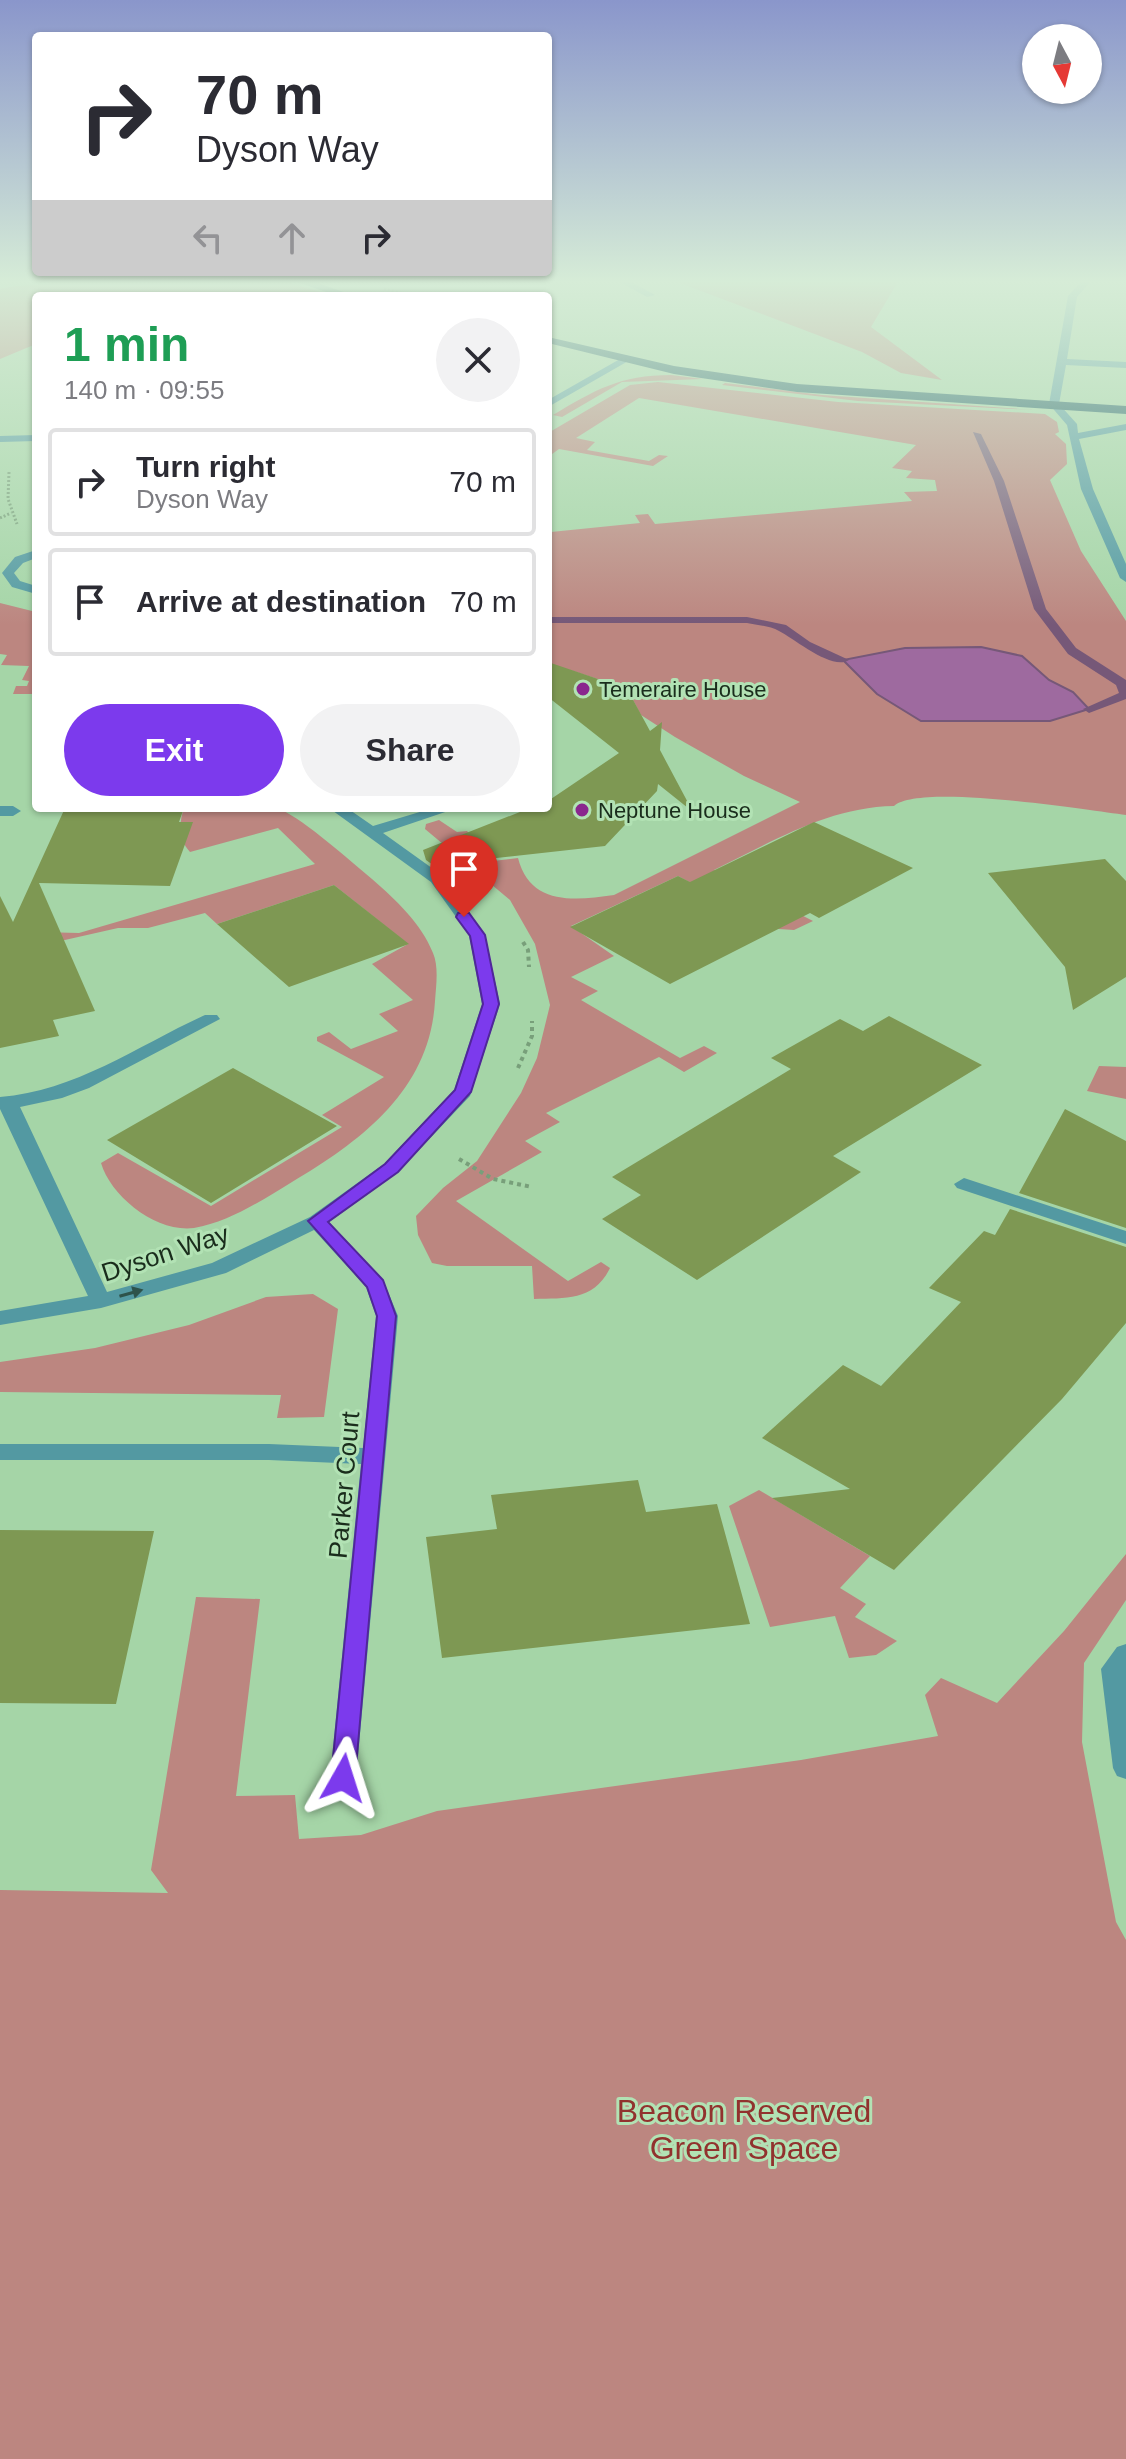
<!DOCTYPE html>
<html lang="en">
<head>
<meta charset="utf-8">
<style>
  body { margin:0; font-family:Arial,sans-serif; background:#f2f2f3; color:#2b2b33; height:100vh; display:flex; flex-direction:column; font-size:30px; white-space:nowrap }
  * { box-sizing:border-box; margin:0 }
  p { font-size:26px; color:#7c7c81 }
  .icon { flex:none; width:44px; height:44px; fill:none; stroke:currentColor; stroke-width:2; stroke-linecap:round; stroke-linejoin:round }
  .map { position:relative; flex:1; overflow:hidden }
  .panel { position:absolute; left:32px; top:292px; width:520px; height:520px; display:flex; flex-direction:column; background:#fff; border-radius:8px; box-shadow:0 2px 6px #0004 }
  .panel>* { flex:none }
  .top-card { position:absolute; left:32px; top:32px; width:520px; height:244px; border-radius:8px; box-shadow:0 2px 6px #0004; background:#fff; color:#2b2b33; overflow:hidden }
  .needle { width:52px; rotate:173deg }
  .buttons { position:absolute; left:1022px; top:24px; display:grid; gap:16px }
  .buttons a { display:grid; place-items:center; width:80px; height:80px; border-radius:50%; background:#fff; box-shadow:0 2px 6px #0004; font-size:40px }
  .pin { position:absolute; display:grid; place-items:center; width:68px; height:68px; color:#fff; margin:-82px -34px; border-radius:50% 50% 50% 0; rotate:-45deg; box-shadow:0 0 8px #0007 }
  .pin .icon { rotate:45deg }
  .me { position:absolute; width:88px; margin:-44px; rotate:6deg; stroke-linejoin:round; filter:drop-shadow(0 0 6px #0008) }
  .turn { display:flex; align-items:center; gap:28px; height:168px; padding:0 32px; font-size:36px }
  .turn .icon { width:104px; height:104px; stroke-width:2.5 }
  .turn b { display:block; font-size:56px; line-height:68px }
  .lanes { display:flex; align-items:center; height:76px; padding:0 32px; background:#0003; justify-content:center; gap:40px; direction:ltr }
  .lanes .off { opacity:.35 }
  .round { display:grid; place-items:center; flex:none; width:84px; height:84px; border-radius:42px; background:#f2f2f3 }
  .summary { display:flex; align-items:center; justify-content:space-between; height:136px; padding:0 32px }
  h1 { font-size:48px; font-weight:800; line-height:60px; color:#1e9e55 }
  .button { display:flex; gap:16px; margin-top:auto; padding:16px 32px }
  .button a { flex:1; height:92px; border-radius:48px; background:#7c3aed; color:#fff; font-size:32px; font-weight:800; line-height:92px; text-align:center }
  .button a+a { background:#f2f2f3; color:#2b2b33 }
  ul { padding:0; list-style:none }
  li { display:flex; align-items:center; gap:24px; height:108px; margin:0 16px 12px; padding:0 16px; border:4px solid #e1e1e2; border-radius:8px }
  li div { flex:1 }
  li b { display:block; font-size:30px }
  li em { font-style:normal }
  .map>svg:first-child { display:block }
</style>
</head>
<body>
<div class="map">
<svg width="1126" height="2459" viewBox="0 0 1126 2459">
  <rect width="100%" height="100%" fill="#a5d5a7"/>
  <!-- green -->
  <path fill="#bc8680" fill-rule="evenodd" d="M 61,280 L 146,283 L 156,280 L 281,280 L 333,296 L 36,296 L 36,344 L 0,359 L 0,289 C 20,283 42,288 61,280 Z
    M 672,280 L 899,280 L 871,327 L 942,380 L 901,373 L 862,352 Z
    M 671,375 L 703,379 L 622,382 L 562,417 L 553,415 C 595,390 620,375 671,375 Z
    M 658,382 L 838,402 L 1045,414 L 1057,422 L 1059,432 L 1055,434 L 1066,444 L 1067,464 L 1050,480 L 1081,551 L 1126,621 L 1126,815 C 1085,810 920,783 894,806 C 828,807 772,842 714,870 L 813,921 L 794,930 L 779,929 L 678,876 L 571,926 L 614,956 L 571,977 L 598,991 L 581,1000 L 680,1058 L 704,1046 L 717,1053 L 684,1072 L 659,1057 L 546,1113 L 560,1122 L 525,1141 L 542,1152 L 456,1201 L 568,1281 L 601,1262 L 610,1268 C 594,1301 566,1298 534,1299 L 532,1266 L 447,1266 L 432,1263 L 418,1235 L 416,1216 L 443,1188 L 477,1161 L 521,1093 L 537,1058 L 550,1005 L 535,944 L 510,900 L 425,829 L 426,824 L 439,820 L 457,832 L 467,831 L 493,861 L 518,858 C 530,905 573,901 614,895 L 800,802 L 744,776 L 675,737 L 641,715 L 631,696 L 604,681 L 548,663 L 548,527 L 551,532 L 640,523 L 635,515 L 648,514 L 655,524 L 912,501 L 904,492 L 937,491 L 935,480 L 906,478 L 912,471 L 892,468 L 916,445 L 639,398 L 576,438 L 595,442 L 587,450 L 649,461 L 659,455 L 668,456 L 653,466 L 559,449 L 548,457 L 548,433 L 630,385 ZM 1022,656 L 1049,680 L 1073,692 L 977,720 L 921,721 Z
    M 725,383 L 822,395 L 1034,410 L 858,401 L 722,385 Z
    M 0,603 L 36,612 L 36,694 L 13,694 L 16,686 L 27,686 L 29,681 L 22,680 L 29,666 L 1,665 L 7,655 L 0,654 Z
    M 184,808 C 202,808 268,803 280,809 C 307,822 348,859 372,879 C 396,900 421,923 433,953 C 439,967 436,986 435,1001 C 430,1089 363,1140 292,1182 C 262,1200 230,1222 194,1228 C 157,1233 111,1197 101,1163 L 118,1153 L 211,1206 L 342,1127 L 322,1115 L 384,1077 L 317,1041 L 317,1037 L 329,1032 L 351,1049 L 398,1031 L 379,1014 L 413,1000 L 372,964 L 408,944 L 334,885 L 217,924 L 205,913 L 148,928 L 118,928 L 56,942 L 0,931 L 79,933 L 315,864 L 278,828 L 190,852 C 178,839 179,823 184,808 Z
    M 1099,1066 L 1126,1067 L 1126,1099 L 1087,1091 Z
    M 313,1294 L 338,1309 L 324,1417 L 277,1418 L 281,1395 L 0,1392 L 0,1362 L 95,1348 L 189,1325 L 266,1297 Z
    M 759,1490 L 870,1556 L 840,1588 L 866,1604 L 855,1617 L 897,1641 L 876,1655 L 849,1658 L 835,1616 L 770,1627 L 729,1506 Z
    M 1126,1554 L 1126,1600 L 1084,1663 L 1082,1742 L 1116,1922 L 1126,1940 L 1126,2459 L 0,2459 L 0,1890 L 168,1893 L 151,1870 L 196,1597 L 260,1599 L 236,1796 L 295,1795 L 299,1839 L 361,1835 L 437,1811 L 801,1760 L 938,1736 L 925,1695 L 941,1678 L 997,1703 L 1064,1631 Z"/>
  <!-- water -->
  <path fill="#9e6a9f" stroke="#765878" stroke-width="2" d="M 981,647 L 1022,656 L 1049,680 L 1073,692 L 1089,709 L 1050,721 L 921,721 L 877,694 L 843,660 L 905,648 Z"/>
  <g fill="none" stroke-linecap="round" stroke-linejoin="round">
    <!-- stream -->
    <path fill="#765878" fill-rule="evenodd" d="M 973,432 L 981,434 L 1004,481 L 1046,609 L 1076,648 L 1126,680 L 1126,699 L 1089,713 L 1083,709 L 1119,693 L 1116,685 L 1068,654 L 1034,609 L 994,481 Z
      M 548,617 L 747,617 L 786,625 L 810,642 L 849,660 C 832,671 795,639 779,631 C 770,626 757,625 747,623 L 548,623 Z"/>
  </g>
  <!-- building -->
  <path fill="#7e9853" d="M 548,662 L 604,681 L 631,696 L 650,731 L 662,722 L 660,750 L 693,812 L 658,784 L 657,791 L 605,846 L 433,865 L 426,860 L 423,850 L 530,808 L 548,808 L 548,801 L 619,753 L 548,697 Z
    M 65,808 L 184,808 L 179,822 L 193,822 L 170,886 L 39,883 L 95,1011 L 53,1020 L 59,1036 L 0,1048 L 0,896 L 13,922 Z
    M 814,822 L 913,868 L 819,918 L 810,913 L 670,984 L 570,927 L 678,876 L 690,882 Z
    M 1105,859 L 1126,881 L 1126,977 L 1073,1010 L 1065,967 L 988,873 Z
    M 334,885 L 409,944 L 289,987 L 217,924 Z
    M 889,1016 L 982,1065 L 833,1156 L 861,1172 L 697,1280 L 602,1219 L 641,1195 L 612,1177 L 791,1069 L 771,1058 L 840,1019 L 863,1031 Z
    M 233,1068 L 337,1126 L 211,1203 L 107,1140 Z
    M 1065,1109 L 1126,1141 L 1126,1228 L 1019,1193 Z
    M 1010,1209 L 1126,1247 L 1126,1323 L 1062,1399 L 894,1570 L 772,1498 L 850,1489 L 762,1438 L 843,1365 L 881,1386 L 961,1302 L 929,1288 L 984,1231 L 995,1235 Z
    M 638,1480 L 646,1512 L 717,1504 L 750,1624 L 442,1658 L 426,1537 L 497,1529 L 491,1495 Z
    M 0,1530 L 154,1531 L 116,1704 L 0,1703 Z"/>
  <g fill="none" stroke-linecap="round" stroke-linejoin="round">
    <!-- path-far1 -->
    <path stroke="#789f7a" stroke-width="3" stroke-dasharray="2 2" stroke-linecap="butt" d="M 384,289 L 414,296
      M 9,472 L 8,499 L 17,524
      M 0,518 L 11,513"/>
    <!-- path -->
    <path stroke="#789f7a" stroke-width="4" stroke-dasharray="4 4" stroke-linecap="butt" d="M 523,942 L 528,950 L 529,967
      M 518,1068 L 532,1036 L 532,1021
      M 459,1159 L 493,1179 L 532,1187"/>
    <!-- minor -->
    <path fill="#5399a2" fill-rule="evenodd" d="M 616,280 L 628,280 L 655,295 L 647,297 Z
      M 1083,280 L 1092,280 L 1077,297 L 1067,359 L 1126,362 L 1126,368 L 1066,365 L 1059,404 L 1077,424 L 1078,433 L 1126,424 L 1126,430 L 1079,439 L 1093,489 L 1126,564 L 1126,582 L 1120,578 L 1081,489 L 1067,425 L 1049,404 L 1068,296 Z
      M 627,355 L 630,360 L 548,407 L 548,400 Z
      M 36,435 L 36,441 L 0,442 L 0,436 Z
      M 36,550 L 36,558 L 23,563 L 14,573 L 20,581 L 36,586 L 36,594 L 12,587 L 2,573 L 15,557 Z
      M 0,806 L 13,806 L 21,811 L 13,816 L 0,816 Z
      M 329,808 L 347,808 L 373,826 L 433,808 L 457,808 L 383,833 L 443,876 L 485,935 L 500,1004 L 470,1096 L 398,1172 L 329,1222 L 383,1280 L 398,1316 L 356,1778 L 352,1786 L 343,1789 L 334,1786 L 330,1778 L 361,1464 L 269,1460 L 0,1460 L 0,1444 L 269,1444 L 363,1448 L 376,1316 L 366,1287 L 314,1230 L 226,1273 L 101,1308 L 0,1325 L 0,1311 L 88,1296 L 0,1109 L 0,1097 C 76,1091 137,1046 205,1015 L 217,1015 L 220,1019 L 89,1088 L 62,1098 L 20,1107 L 107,1292 L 212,1263 L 310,1217 L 384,1164 L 454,1090 L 482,1004 L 469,935 L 431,882 Z
      M 964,1178 L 1126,1231 L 1126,1244 L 957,1188 L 954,1184 Z
      M 1126,1644 L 1126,1779 L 1117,1776 L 1113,1768 L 1101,1669 L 1117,1647 Z"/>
    <!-- highway -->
    <path fill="#13555d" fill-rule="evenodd" d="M 291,280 L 309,280 L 355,296 L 338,296 Z
      M 548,337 L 674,366 L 797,384 L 1126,406 L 1126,414 L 797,392 L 674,374 L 548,343 Z"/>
  </g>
  <!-- one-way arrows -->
  <defs><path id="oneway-solid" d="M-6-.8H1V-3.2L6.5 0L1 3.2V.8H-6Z" transform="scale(2)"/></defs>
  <use fill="#2e534b" href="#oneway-solid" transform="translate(131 1293) rotate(-16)"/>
  <!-- sky -->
  <linearGradient id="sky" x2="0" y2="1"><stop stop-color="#8a96cb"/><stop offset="0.45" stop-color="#d6ecd7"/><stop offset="1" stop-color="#d6ecd7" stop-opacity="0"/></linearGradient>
  <rect width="1126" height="625" fill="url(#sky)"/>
  <!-- route -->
  <path fill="#7c3aed" stroke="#51269a" stroke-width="2" d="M 458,913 L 469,913 L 485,935 L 499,1004 L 471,1092 L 398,1172 L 328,1222 L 383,1280 L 396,1316 L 355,1778 L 351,1785 L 343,1788 L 335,1785 L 331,1778 L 377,1316 L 367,1287 L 308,1221 L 385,1164 L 455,1090 L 483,1004 L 470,936 L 456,917 Z"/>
  <!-- markers -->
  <g fill="#8a278e" stroke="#b2e2b4" stroke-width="3">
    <circle cx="583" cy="689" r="8"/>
    <circle cx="582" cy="810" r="8"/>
  </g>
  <g text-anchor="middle" stroke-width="6" stroke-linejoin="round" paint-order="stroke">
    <!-- far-poi labels -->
    <g font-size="22" fill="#1a2d1c" stroke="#b2e2b4" text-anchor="start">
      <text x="599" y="697">Temeraire House</text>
      <text x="598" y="818">Neptune House</text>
    </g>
    <!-- street labels -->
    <g font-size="26" fill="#1a2d1c" stroke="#b2e2b4">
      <text transform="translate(165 1253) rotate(-18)" y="9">Dyson Way</text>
      <text transform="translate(344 1485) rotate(-85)" y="9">Parker Court</text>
    </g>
    <!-- near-park labels -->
    <g font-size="32" fill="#91322e" stroke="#b2e2b4">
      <text x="744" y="2122">Beacon Reserved<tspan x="744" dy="37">Green Space</tspan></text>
    </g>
  </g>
</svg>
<div class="buttons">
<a><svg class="needle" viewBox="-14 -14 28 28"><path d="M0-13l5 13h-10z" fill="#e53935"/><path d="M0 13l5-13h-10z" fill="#7c7c81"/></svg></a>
</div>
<div class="pin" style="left:464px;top:917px;background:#d93025"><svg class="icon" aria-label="arrive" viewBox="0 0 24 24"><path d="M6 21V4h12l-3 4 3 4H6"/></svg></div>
<svg class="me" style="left:343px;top:1778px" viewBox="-20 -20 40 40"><path d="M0-17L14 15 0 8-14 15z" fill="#7c3aed" stroke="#fff" stroke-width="4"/></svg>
<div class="top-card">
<div class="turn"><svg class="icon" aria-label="right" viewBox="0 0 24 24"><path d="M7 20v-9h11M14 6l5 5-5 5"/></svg><div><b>70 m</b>Dyson Way</div></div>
<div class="lanes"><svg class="icon off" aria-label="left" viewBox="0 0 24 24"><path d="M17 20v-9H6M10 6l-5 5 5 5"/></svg><svg class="icon off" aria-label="ahead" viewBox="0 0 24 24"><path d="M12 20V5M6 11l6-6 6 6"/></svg><svg class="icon" aria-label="right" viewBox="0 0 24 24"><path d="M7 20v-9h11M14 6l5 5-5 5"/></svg></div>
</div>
<section class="panel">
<div class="summary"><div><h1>1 min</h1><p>140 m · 09:55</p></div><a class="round"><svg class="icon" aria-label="close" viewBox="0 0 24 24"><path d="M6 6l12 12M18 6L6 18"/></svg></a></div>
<ul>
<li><svg class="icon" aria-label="right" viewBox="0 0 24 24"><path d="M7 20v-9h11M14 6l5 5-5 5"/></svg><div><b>Turn right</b><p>Dyson Way</p></div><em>70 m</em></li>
<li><svg class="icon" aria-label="arrive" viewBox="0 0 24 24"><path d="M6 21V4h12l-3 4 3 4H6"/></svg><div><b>Arrive at destination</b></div><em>70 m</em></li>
</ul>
<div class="button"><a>Exit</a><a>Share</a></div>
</section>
</div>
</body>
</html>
